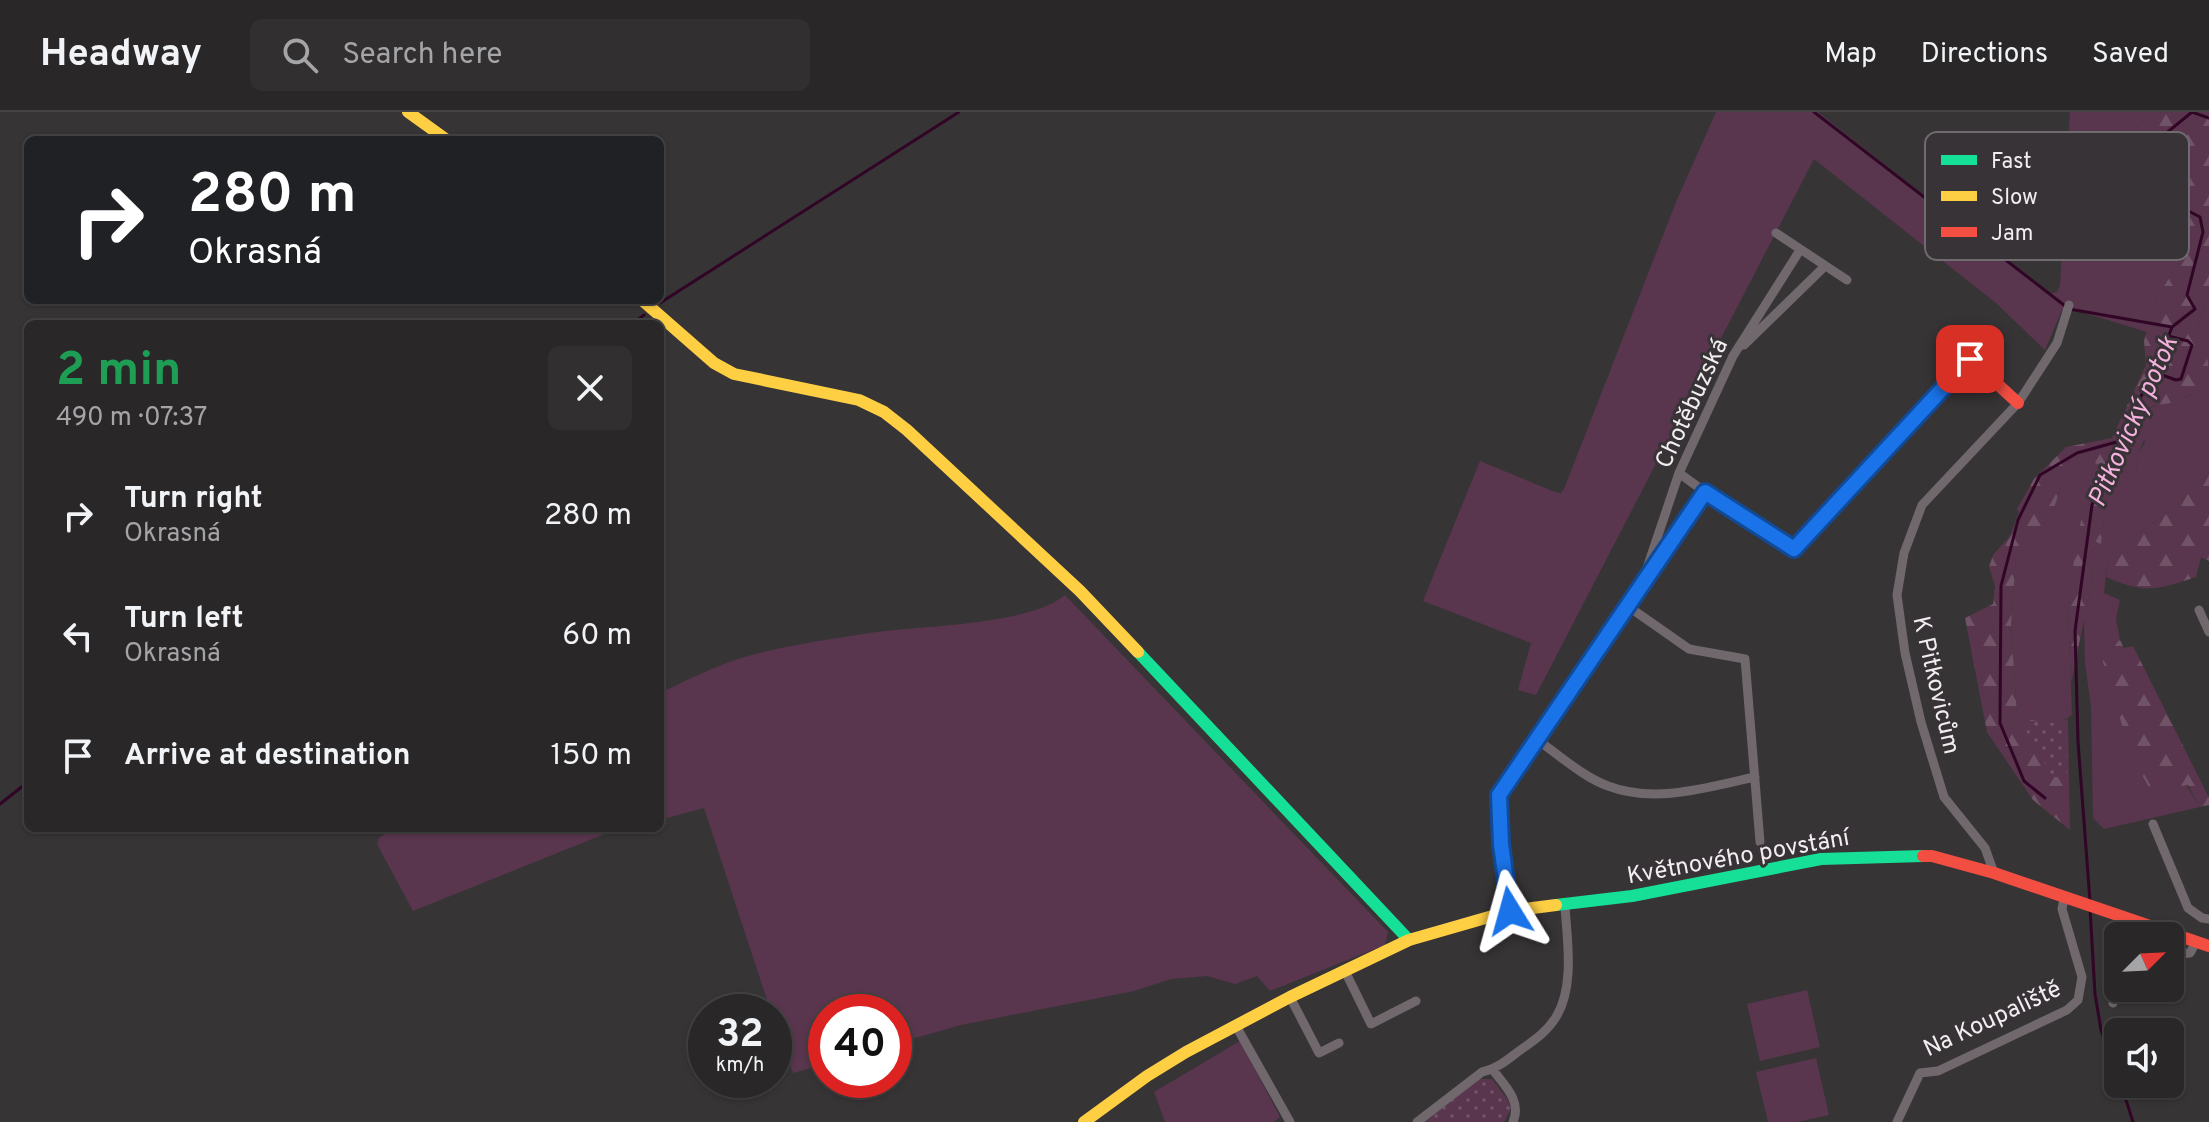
<!DOCTYPE html>
<html lang="en">
<head>
<meta charset="utf-8">
<style>
  body { margin:0; font-family:Overpass,sans-serif; background:#312f30; color:#f1f3f6; height:100vh; display:flex; flex-direction:column; font-size:30px; white-space:nowrap }
  * { box-sizing:border-box; margin:0 }
  p { font-size:26px; color:#a5a5a8 }
  .icon { flex:none; width:44px; height:44px; fill:none; stroke:currentColor; stroke-width:2; stroke-linecap:round; stroke-linejoin:round }
  .map { position:relative; flex:1; overflow:hidden }
  .drawer { position:absolute; left:24px; top:208px; width:640px; height:512px; display:flex; flex-direction:column; background:#292728; border-radius:12px; box-shadow:0 2px 6px #0004,0 0 0 2px #454445 }
  .drawer>* { flex:none }
  .hud { position:absolute; left:24px; top:24px; width:640px; height:168px; border-radius:12px; box-shadow:0 2px 6px #0004,0 0 0 2px #454445; background:#202124; color:#fff; overflow:hidden }
  .needle { width:52px; rotate:66deg }
  .buttons { position:absolute; left:2104px; top:810px; display:grid; gap:16px }
  .buttons a { display:grid; place-items:center; width:80px; height:80px; border-radius:12px; background:#292728; box-shadow:0 2px 6px #0004,0 0 0 2px #454445; font-size:40px }
  .speed { position:absolute; left:688px; top:882px; display:flex; gap:16px; font-size:40px; font-weight:700; text-align:center }
  .speed>* { display:grid; place-content:center; width:104px; height:104px; border-radius:50%; background:#292728; box-shadow:0 2px 6px #0004,0 0 0 2px #454445; line-height:1 }
  .speed small { font-size:20px; font-weight:400 }
  .speed .limit { border:12px solid #d22; background:#fff; color:#111 }
  .pin { position:absolute; display:grid; place-items:center; width:68px; height:68px; color:#fff; margin:-34px; border-radius:16px; box-shadow:0 4px 12px #0006 }
  .me { position:absolute; width:88px; margin:-44px; rotate:352deg; stroke-linejoin:round; filter:drop-shadow(0 0 6px #0008) }
  .turn { display:flex; align-items:center; gap:28px; height:168px; padding:0 32px; font-size:36px }
  .turn .icon { width:104px; height:104px; stroke-width:2.5 }
  .turn b { display:block; font-size:56px; line-height:68px }
  .round { display:grid; place-items:center; flex:none; width:84px; height:84px; border-radius:12px; background:#312f30 }
  .summary { display:flex; align-items:center; justify-content:space-between; height:136px; padding:0 32px }
  h1 { font-size:48px; font-weight:700; line-height:60px; color:#1e9e55 }
  ul { padding:0; list-style:none }
  li { display:flex; align-items:center; gap:24px; height:120px; padding:0 32px }
  li div { flex:1 }
  li b { display:block; font-size:30px }
  li em { font-style:normal }
  header { display:flex; align-items:center; gap:48px; box-sizing:border-box; height:112px; padding:0 40px; background:#292728; border-bottom:2px solid #454445 }
  header strong { font-size:38px }
  nav { display:flex; gap:44px; margin-inline-start:auto; font-size:28px }
  .search { width:560px; height:72px; background:#312f30; display:flex; align-items:center; gap:20px; box-sizing:border-box; padding:0 28px; border-radius:12px; color:#a5a5a8; font-size:30px }
  .map>svg:first-child { display:block }
</style>
</head>
<body>
<header>
<strong>Headway</strong>
<div class="search"><svg class="icon" aria-label="search" viewBox="0 0 24 24"><circle cx="10" cy="10" r="6"/><path d="M15 15l6 6"/></svg>Search here</div>
<nav><a>Map</a><a>Directions</a><a>Saved</a></nav>
</header>
<div class="map">
<svg width="2209" height="1010" viewBox="0 0 2209 1010">
  <defs>
    <pattern id="forest-firs" width="22" height="20" patternUnits="userSpaceOnUse" patternTransform="scale(2)"><rect width="22" height="20" fill="#59364d"/><path d="M5 1l3.5 6h-7zM16 11l3.5 6h-7z" fill="#715367"/></pattern>
    <pattern id="park-dots" width="8" height="8" patternUnits="userSpaceOnUse" patternTransform="scale(2)"><rect width="8" height="8" fill="#59364d"/><path d="M2 2h.1M6 6h.1" fill="none" stroke="#715367" stroke-width="1.8" stroke-linecap="round"/></pattern>
  </defs>
  <rect width="100%" height="100%" fill="#373436"/>
  <!-- grass -->
  <path fill="#59364d" d="M 1716,0 L 1818,0 L 2049,182 L 2057,180 L 2060,173 L 2070,0 L 2151,0 L 2133,20 L 2145,67 L 2139,113 L 2181,148 L 2156,186 L 2147,220 L 2078,199 L 2062,198 L 2045,238 L 1996,191 L 1814,47 L 1536,583 L 1518,578 L 1531,531 L 1423,489 L 1480,349 L 1555,380 L 1561,381 L 1564,377 L 1676,90 Z
    M 2209,176 L 2209,257 L 2198,216 Z
    M 2209,257 L 2209,360 L 2173,397 L 2108,444 L 2104,481 L 2120,488 L 2116,507 L 2120,528 L 2104,540 L 2200,695 L 2104,717 L 2093,706 L 2091,595 L 2085,551 L 2084,507 L 2092,469 L 2094,428 L 2101,431 L 2107,378 L 2121,359 L 2131,361 L 2136,358 L 2138,341 L 2145,331 L 2138,307 L 2138,297 L 2142,294 L 2146,298 C 2178,281 2188,300 2209,257 Z
    M 2089,348 L 2099,353 L 2097,377 L 2082,403 L 2068,495 L 2072,602 C 2060,616 2029,611 2017,601 L 2011,513 L 2016,447 L 2053,399 L 2064,366 L 2074,352 Z
    M 1065,483 L 1388,820 L 1385,833 L 1270,879 L 1257,864 L 1235,872 L 1207,864 L 1171,867 L 1134,879 L 961,913 L 894,932 L 894,900 L 826,900 L 826,952 L 793,961 L 774,911 L 774,900 L 771,900 L 704,696 L 660,708 L 660,581 C 685,569 711,556 738,547 C 780,534 826,528 870,521 C 920,513 1028,514 1065,483 Z
    M 393,716 L 626,716 L 612,719 L 413,799 L 377,732 L 379,726 Z
    M 1807,878 L 1820,935 L 1760,949 L 1747,892 Z
    M 1240,929 L 1280,1005 L 1274,1010 L 1165,1010 L 1154,980 Z
    M 1816,946 L 1829,1003 L 1797,1010 L 1768,1010 L 1756,960 Z"/>
  <!-- forest -->
  <path fill="url(#forest-firs)" d="M 2151,0 L 2209,0 L 2209,176 L 2198,216 L 2205,234 L 2209,257 L 2199,277 L 2179,290 L 2155,293 L 2146,298 L 2142,294 L 2138,297 L 2138,307 L 2147,321 L 2138,341 L 2136,358 L 2131,361 L 2121,359 L 2107,378 L 2101,432 L 2094,429 L 2092,469 L 2071,571 L 2068,495 L 2075,440 L 2082,403 L 2097,377 L 2099,353 L 2089,348 L 2074,352 L 2064,366 L 2053,399 L 2016,447 L 2011,513 L 2017,601 C 2031,611 2051,612 2068,607 L 2070,718 L 2033,688 L 1987,620 L 1965,506 L 1993,492 L 1995,474 L 1989,455 L 1993,443 L 2010,424 L 2019,400 L 2017,397 L 2034,367 L 2066,335 L 2112,326 L 2146,253 L 2144,229 L 2156,186 L 2181,148 L 2139,113 L 2145,67 L 2133,20 Z
    M 2209,360 L 2209,449 L 2201,445 L 2196,465 C 2157,478 2145,482 2106,465 L 2108,444 L 2173,397 Z
    M 2120,528 L 2124,536 L 2133,534 L 2209,686 L 2209,693 L 2200,695 L 2188,673 L 2151,679 L 2131,643 L 2103,550 L 2104,540 Z"/>
  <!-- park -->
  <path fill="url(#park-dots)" d="M 2020,608 L 2066,612 L 2067,666 L 2053,665 Z
    M 1479,967 L 1492,967 L 1508,988 L 1511,997 L 1504,1010 L 1425,1010 Z"/>
  <g fill="none" stroke-linecap="round" stroke-linejoin="round">
    <!-- stream -->
    <path stroke="#310526" stroke-width="3" d="M 1814,0 L 2069,197 L 2172,215
      M 660,191 L 959,0
      M 632,212 L 644,203
      M 2154,260 L 2176,268 L 2181,267 L 2192,233 L 2188,229 L 2168,224
      M 2045,686 L 2024,669 L 2000,611 L 2001,474 L 2018,408 L 2040,363 L 2077,341 L 2120,329
      M 0,692 L 28,670
      M 2090,789 L 2078,630 L 2075,519 L 2092,393 L 2103,361 L 2161,244 L 2172,215 L 2195,197 L 2187,183 L 2203,120 L 2200,105 L 2177,93 L 2180,56 L 2164,23 L 2192,0 L 2209,6
      M 2090,796 L 2095,882 L 2101,918 L 2118,964
      M 2121,972 L 2133,1010"/>
    <!-- street -->
    <path stroke="#71686d" stroke-width="9" d="M 1776,121 L 1847,168
      M 1744,233 L 1824,155
      M 1679,361 L 1705,380
      M 1645,462 L 1679,361 L 1733,244 L 1800,138
      M 1629,495 L 1689,537 L 1745,547 L 1760,730
      M 2199,498 L 2209,520
      M 1536,627 C 1558,642 1583,665 1608,674 C 1655,692 1708,675 1755,665
      M 2153,712 L 2188,796 L 2202,806 L 2209,807
      M 1994,761 L 1985,736 L 1944,685 L 1921,610 L 1905,541 L 1897,483 L 1904,441 L 1922,393 L 2018,291 L 2057,231 L 2069,193
      M 2170,843 L 2190,841 L 2196,830
      M 1345,859 L 1371,912 L 1416,889
      M 1290,885 L 1319,941 L 1339,931
      M 2113,891 L 2120,876
      M 1236,914 L 1290,1010
      M 1493,958 C 1505,974 1522,989 1513,1010
      M 1417,1010 L 1482,960 C 1497,957 1507,948 1519,939 C 1533,929 1547,920 1556,905 C 1575,874 1567,828 1565,794
      M 1897,1010 L 1920,961 L 1938,959 L 2067,898 L 2078,888 L 2082,865 L 2062,797 L 2064,787"/>
    <!-- fast -->
    <path stroke="#16e098" stroke-width="12" d="M 1138,540 L 1409,828
      M 1556,793 L 1632,784 L 1821,747 L 1923,744
      M 1510,799 L 1501,732 L 1499,683 L 1705,380 L 1736,400"/>
    <!-- slow -->
    <path stroke="#ffcf43" stroke-width="12" d="M 408,0 L 447,28
      M 642,188 L 714,251 L 734,262 L 859,288 L 884,300 L 907,318 L 1080,479 L 1138,540
      M 1084,1010 L 1147,964 L 1186,940 L 1290,885 L 1409,828 L 1510,799 L 1556,793"/>
    <!-- jam -->
    <path stroke="#f24e42" stroke-width="12" d="M 1736,400 L 1794,437 L 1970,247 L 2018,291
      M 1923,744 L 1932,744 L 1994,761 L 2209,834"/>
  </g>
  <g fill="none" stroke-linecap="round" stroke-linejoin="round">
    <defs>
      <path id="route" d="M 1510,799 L 1501,732 L 1499,683 L 1705,380 L 1794,437 L 1970,247"/>
    </defs>
    <!-- route casing -->
    <use href="#route" stroke="#114b97" stroke-width="20"/>
    <!-- route -->
    <use href="#route" stroke="#1a73e8" stroke-width="14"/>
  </g>
  <g text-anchor="middle" stroke-width="6" stroke-linejoin="round" paint-order="stroke">
    <!-- street labels -->
    <g font-size="24" fill="#f1eef0" stroke="#383336">
      <text transform="translate(1691 291) rotate(-65)" y="8">Chotěbuzská</text>
      <text transform="translate(1937 573) rotate(77)" y="8">K Pitkovicům</text>
      <text transform="translate(1738 744) rotate(-10)" y="8">Květnového povstání</text>
      <text transform="translate(1992 906) rotate(-25)" y="8">Na Koupaliště</text>
    </g>
    <!-- water labels -->
    <g font-size="26" font-style="italic" fill="#f5b1dd" stroke="#383336">
      <text transform="translate(2132 309) rotate(-66)" y="9">Pitkovický potok</text>
    </g>
  </g>
  <!-- legend -->
  <rect x="1925" y="20" width="264" height="128" rx="12" fill="#383336" stroke="#706b6e" stroke-width="2"/>
  <rect x="1941" y="43" width="36" height="10" fill="#16e098"/>
  <rect x="1941" y="79" width="36" height="10" fill="#ffcf43"/>
  <rect x="1941" y="115" width="36" height="10" fill="#f24e42"/>
  <g font-size="22" fill="#f1eef0">
    <text x="1991" y="56">Fast</text>
    <text x="1991" y="92">Slow</text>
    <text x="1991" y="128">Jam</text>
  </g>
</svg>
<div class="buttons">
<a><svg class="needle" viewBox="-14 -14 28 28"><path d="M0-13l5 13h-10z" fill="#e53935"/><path d="M0 13l5-13h-10z" fill="#a5a5a8"/></svg></a>
<a><svg class="icon" aria-label="sound" viewBox="0 0 24 24"><path d="M4 9h4l5-4v14l-5-4H4zM17 9q2 3 0 6"/></svg></a>
</div>
<div class="speed"><div>32<small>km/h</small></div><div class="limit">40</div></div>
<div class="pin" style="left:1970px;top:247px;background:#d93025"><svg class="icon" aria-label="arrive" viewBox="0 0 24 24"><path d="M6 21V4h12l-3 4 3 4H6"/></svg></div>
<svg class="me" style="left:1510px;top:799px" viewBox="-20 -20 40 40"><path d="M0-17L14 15 0 8-14 15z" fill="#1a73e8" stroke="#fff" stroke-width="4"/></svg>
<div class="hud">
<div class="turn"><svg class="icon" aria-label="right" viewBox="0 0 24 24"><path d="M7 20v-9h11M14 6l5 5-5 5"/></svg><div><b>280 m</b>Okrasná</div></div>
</div>
<section class="drawer">
<div class="summary"><div><h1>2 min</h1><p>490 m · 07:37</p></div><a class="round"><svg class="icon" aria-label="close" viewBox="0 0 24 24"><path d="M6 6l12 12M18 6L6 18"/></svg></a></div>
<ul>
<li><svg class="icon" aria-label="right" viewBox="0 0 24 24"><path d="M7 20v-9h11M14 6l5 5-5 5"/></svg><div><b>Turn right</b><p>Okrasná</p></div><em>280 m</em></li>
<li><svg class="icon" aria-label="left" viewBox="0 0 24 24"><path d="M17 20v-9H6M10 6l-5 5 5 5"/></svg><div><b>Turn left</b><p>Okrasná</p></div><em>60 m</em></li>
<li><svg class="icon" aria-label="arrive" viewBox="0 0 24 24"><path d="M6 21V4h12l-3 4 3 4H6"/></svg><div><b>Arrive at destination</b></div><em>150 m</em></li>
</ul>
</section>
</div>
</body>
</html>
